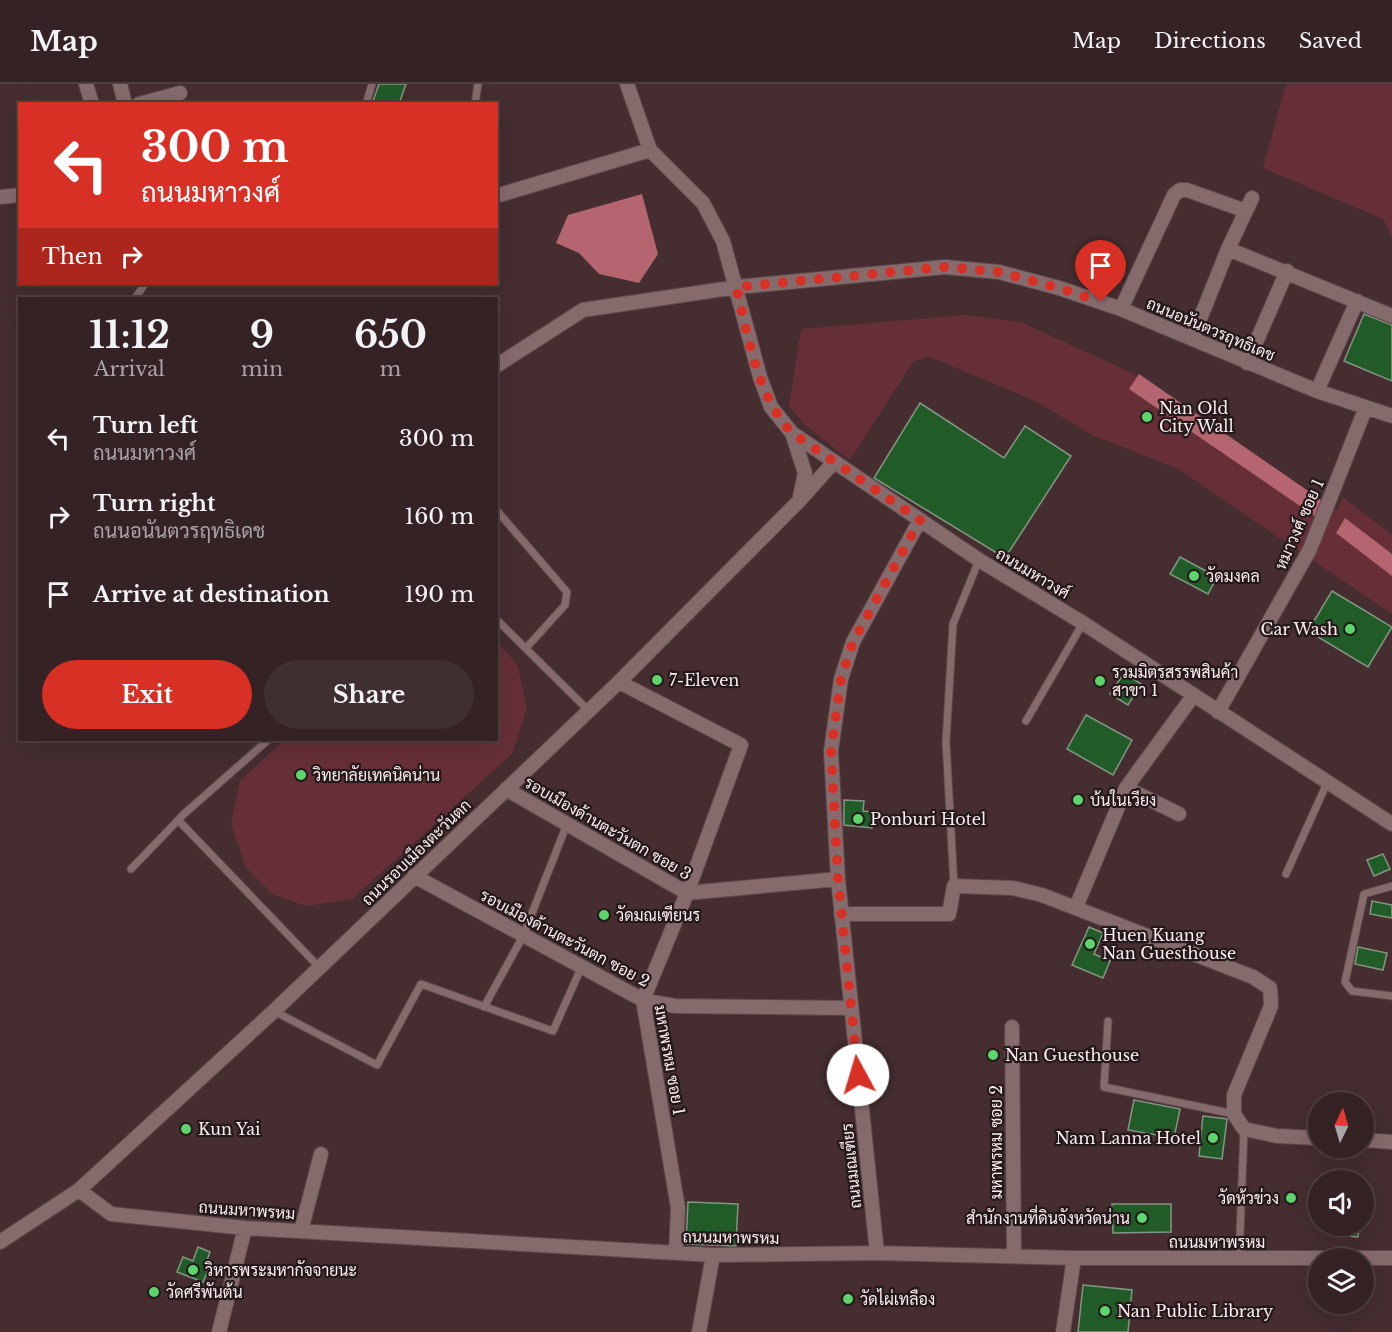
<!DOCTYPE html>
<html lang="en">
<head>
<meta charset="utf-8">
<style>
  body { margin:0; font-family:"Libre Baskerville",Sarabun,serif; background:#3f2f31; color:#f1f3f6; height:100vh; display:flex; flex-direction:column; font-size:22px; white-space:nowrap }
  * { box-sizing:border-box; margin:0 }
  p { font-size:20px; color:#a9a4a6 }
  .icon { flex:none; width:33px; height:33px; fill:none; stroke:currentColor; stroke-width:2; stroke-linecap:round; stroke-linejoin:round }
  .map { position:relative; flex:1; overflow:hidden }
  .details { position:absolute; left:18px; top:213px; width:480px; height:444px; display:flex; flex-direction:column; background:#342224; border-radius:0px; box-shadow:0 6px 24px #0002,0 0 0 2px #4e3f41 }
  .details>* { flex:none }
  .banner { position:absolute; left:18px; top:18px; width:480px; height:183px; border-radius:0px; box-shadow:0 6px 24px #0002,0 0 0 2px #4e3f41; background:#d93025; color:#fff; overflow:hidden }
  .needle { width:39px; rotate:5deg }
  .controls { position:absolute; left:1308px; top:1008px; display:grid; gap:12px }
  .controls a { display:grid; place-items:center; width:66px; height:66px; border-radius:50%; background:#342224; box-shadow:0 6px 24px #0002,0 0 0 2px #4e3f41; font-size:30px }
  .pin { position:absolute; display:grid; place-items:center; width:51px; height:51px; color:#fff; margin:-62px -26px; border-radius:50% 50% 50% 0; rotate:-45deg; box-shadow:0 0 6px #0007 }
  .pin .icon { rotate:45deg }
  .me { position:absolute; width:66px; margin:-33px; rotate:354deg; stroke-linejoin:round; filter:drop-shadow(0 0 4px #0008) }
  .turn { display:flex; align-items:center; gap:21px; height:126px; padding:0 24px; font-size:27px }
  .turn .icon { width:78px; height:78px; stroke-width:2.5 }
  .turn b { display:block; font-size:42px; line-height:51px }
  .then { display:flex; align-items:center; height:57px; padding:0 24px; background:#0003; gap:12px; font-size:22px }
  .eta { display:flex; justify-content:space-evenly; align-items:center; height:102px; text-align:center }
  .eta b { font-size:36px; font-weight:800; line-height:42px }
  .button { display:flex; gap:12px; margin-top:auto; padding:12px 24px }
  .button a { flex:1; height:69px; border-radius:36px; background:#d93025; color:#fff; font-size:24px; font-weight:800; line-height:69px; text-align:center }
  .button a+a { background:#3f2f31; color:#f1f3f6 }
  ul { padding:0; list-style:none }
  li { display:flex; align-items:center; gap:18px; height:78px; padding:0 24px }
  li div { flex:1 }
  li b { display:block; font-size:22px }
  li em { font-style:normal }
  header { display:flex; align-items:center; gap:36px; box-sizing:border-box; height:84px; padding:0 30px; background:#342224; border-bottom:2px solid #4e3f41 }
  header strong { font-size:28px }
  nav { display:flex; gap:33px; margin-inline-start:auto; font-size:21px }
  .map>svg:first-child { display:block }
</style>
</head>
<body>
<header>
<strong>Map</strong>
<nav><a>Map</a><a>Directions</a><a>Saved</a></nav>
</header>
<div class="map">
<svg width="1392" height="1248" viewBox="0 0 1392 1248">
  <rect width="100%" height="100%" fill="#452d30"/>
  <!-- green -->
  <path fill="#662f37" d="M 1286,0 L 1392,0 L 1392,152 L 1383,135 L 1263,84 Z
    M 965,231 L 1021,238 L 1134,290 L 1337,427 L 1343,413 L 1392,451 L 1392,530 L 1178,385 L 1092,351 L 1035,317 L 928,272 L 913,278 L 850,376 L 805,341 L 789,322 L 801,245 Z
    M 497,558 L 517,580 L 527,623 L 513,669 L 352,815 L 306,822 L 272,810 L 246,784 L 231,740 L 240,697 L 284,656 L 496,656 Z"/>
  <!-- water -->
  <path fill="#b4656f" d="M 642,110 L 658,170 L 639,199 L 599,190 L 579,169 L 556,159 L 568,131 Z
    M 1139,290 L 1327,420 L 1319,435 L 1129,305 Z
    M 1345,434 L 1392,470 L 1392,492 L 1336,449 Z"/>
  <!-- building -->
  <path fill="#205b28" stroke="#839684" stroke-width="1.5" d="M 379,0 L 406,0 L 399,20 L 372,20 Z
    M 1364,230 L 1392,241 L 1392,297 L 1344,277 Z
    M 920,319 L 1004,374 L 1025,342 L 1071,372 L 1005,474 L 874,394 Z
    M 1180,473 L 1217,493 L 1208,510 L 1170,490 Z
    M 1332,507 L 1392,543 L 1368,583 L 1308,547 Z
    M 1124,589 L 1141,600 L 1128,621 L 1110,610 Z
    M 1086,631 L 1132,656 L 1113,691 L 1067,665 Z
    M 844,716 L 864,717 L 863,727 L 873,728 L 872,744 L 844,741 Z
    M 1383,770 L 1390,785 L 1374,792 L 1367,776 Z
    M 1372,817 L 1392,821 L 1392,834 L 1370,830 Z
    M 1089,843 L 1103,849 L 1094,870 L 1110,877 L 1103,894 L 1072,881 Z
    M 1358,863 L 1387,869 L 1383,886 L 1355,880 Z
    M 1134,1016 L 1180,1025 L 1174,1054 L 1128,1046 Z
    M 1203,1032 L 1227,1035 L 1222,1075 L 1199,1072 Z
    M 688,1118 L 738,1120 L 736,1162 L 686,1160 Z
    M 1112,1120 L 1171,1120 L 1171,1148 L 1113,1149 Z
    M 1336,1142 L 1359,1142 L 1358,1153 L 1335,1151 Z
    M 198,1163 L 210,1168 L 205,1182 L 209,1184 L 203,1198 L 177,1188 L 183,1173 L 193,1177 Z
    M 1083,1201 L 1132,1206 L 1128,1248 L 1078,1248 Z"/>
  <g fill="none" stroke-linecap="round" stroke-linejoin="round">
    <defs>
      <path id="service" d="M 366,20 L 372,0
        M 475,20 L 478,0
        M 135,214 L 145,200
        M 496,430 L 498,428 L 567,508 L 565,521 L 527,563
        M 496,535 L 589,627
        M 1026,637 L 1083,539
        M 180,738 L 318,882
        M 131,785 L 184,730 L 268,656
        M 1286,790 L 1327,699
        M 954,802 L 946,658 L 953,540 L 979,476
        M 1392,802 L 1364,810 L 1345,898 L 1352,907 L 1392,912
        M 484,923 L 523,852 L 567,740
        M 274,927 L 377,981 L 421,900 L 553,947 L 582,882
        M 1108,937 L 1104,1003 L 1234,1030
        M 1239,1175 L 1244,1045"/>
      <path id="minor" d="M 86,0 L 92,20
        M 120,0 L 125,20
        M 627,0 L 650,66 L 703,119 L 723,157 L 760,293 L 771,323 L 792,349 L 979,476 L 1083,539 L 1392,740
        M 139,20 L 180,9
        M 496,112 L 650,66
        M 0,113 L 20,111
        M 1228,165 L 1392,232
        M 1121,225 L 1174,111 L 1180,106 L 1187,106 L 1246,127
        M 1192,255 L 1228,165 L 1252,114
        M 1247,279 L 1287,187
        M 496,282 L 583,226 L 737,203 L 945,183 L 999,188 L 1059,204 L 1121,225 L 1317,307 L 1392,332
        M 1317,307 L 1357,217
        M 792,349 L 805,389 L 800,413
        M 619,598 L 741,661 L 687,809 L 643,916 L 678,1124 L 676,1169
        M 1218,628 L 1310,465 L 1366,323
        M 1126,704 L 1179,730
        M 506,705 L 687,809 L 838,795
        M 414,792 L 643,916 L 675,922 L 851,924
        M 1076,823 L 1126,704 L 1193,612
        M 841,830 L 949,830 L 954,802 L 1013,804 L 1042,811 L 1253,893 L 1270,904 L 1271,922 L 1234,1011 L 1234,1030 L 1244,1045 L 1277,1052 L 1318,1054
        M 1012,943 L 1014,1172
        M 1364,1056 L 1392,1058
        M 79,1106 L 111,1130 L 245,1144 L 713,1171 L 877,1169 L 1074,1174 L 1392,1174
        M 301,1147 L 321,1070
        M 0,1158 L 79,1106 L 274,927 L 619,598 L 799,417 L 834,378
        M 877,1169 L 838,795 L 831,667 L 841,595 L 853,558 L 920,436
        M 219,1248 L 245,1144
        M 699,1248 L 713,1171
        M 1063,1248 L 1074,1174"/>
    </defs>
    <!-- service casing -->
    <use href="#service" stroke="#5c494b" stroke-width="9"/>
    <!-- minor casing -->
    <use href="#minor" stroke="#5c494b" stroke-width="16"/>
    <!-- service -->
    <use href="#service" stroke="#866b6d" stroke-width="7"/>
    <!-- minor -->
    <use href="#minor" stroke="#866b6d" stroke-width="14"/>
  </g>
  <g fill="none" stroke-linecap="round" stroke-linejoin="round">
    <!-- route -->
    <path stroke="#d93025" stroke-width="10" stroke-dasharray="0 18" d="M 858,991 L 838,795 L 831,667 L 841,595 L 853,558 L 920,436 L 792,349 C 756,311 749,253 736,203 L 945,183 L 999,188 L 1059,204 L 1101,218"/>
  </g>
  <!-- markers -->
  <g fill="#5dd56c" stroke="#24191a" stroke-width="2">
    <circle cx="1147" cy="333" r="6"/>
    <circle cx="1194" cy="492" r="6"/>
    <circle cx="1350" cy="545" r="6"/>
    <circle cx="657" cy="596" r="6"/>
    <circle cx="1100" cy="597" r="6"/>
    <circle cx="301" cy="691" r="6"/>
    <circle cx="1078" cy="716" r="6"/>
    <circle cx="858" cy="735" r="6"/>
    <circle cx="604" cy="831" r="6"/>
    <circle cx="1090" cy="860" r="6"/>
    <circle cx="993" cy="971" r="6"/>
    <circle cx="186" cy="1045" r="6"/>
    <circle cx="1213" cy="1054" r="6"/>
    <circle cx="1291" cy="1114" r="6"/>
    <circle cx="1142" cy="1134" r="6"/>
    <circle cx="193" cy="1186" r="6"/>
    <circle cx="154" cy="1208" r="6"/>
    <circle cx="848" cy="1215" r="6"/>
    <circle cx="1105" cy="1227" r="6"/>
  </g>
  <g text-anchor="middle" stroke-width="4.5" stroke-linejoin="round" paint-order="stroke">
    <!-- street labels -->
    <g font-size="16" fill="#fceced" stroke="#24191a">
      <text transform="translate(1211 245) rotate(23)" y="6">ถนนอนันตวรฤทธิเดช</text>
      <text transform="translate(1299 440) rotate(-66)" y="6">หมาวงศ์ ซอย 1</text>
      <text transform="translate(1033 489) rotate(31)" y="6">ถนนมหาวงศ์</text>
      <text transform="translate(608 744) rotate(30)" y="6">รอบเมืองด้านตะวันตก ซอย 3</text>
      <text transform="translate(416 768) rotate(-44)" y="6">ถนนรอบเมืองตะวันตก</text>
      <text transform="translate(565 854) rotate(28)" y="6">รอบเมืองด้านตะวันตก ซอย 2</text>
      <text transform="translate(670 976) rotate(80)" y="6">มหาพรหม ซอย 1</text>
      <text transform="translate(996 1058) rotate(-90)" y="6">มหาพรหม ซอย 2</text>
      <text transform="translate(851 1082) rotate(-96)" y="6">ถนนมณเฑียร</text>
      <text transform="translate(247 1126) rotate(4)" y="6">ถนนมหาพรหม</text>
      <text transform="translate(731 1153) rotate(1)" y="6">ถนนมหาพรหม</text>
      <text x="1217" y="1164">ถนนมหาพรหม</text>
    </g>
    <!-- poi labels -->
    <g font-size="16" fill="#fceced" stroke="#24191a" text-anchor="start">
      <text x="1159" y="330">Nan Old<tspan x="1159" dy="18">City Wall</tspan></text>
      <text x="1206" y="498">วัดมงคล</text>
      <text x="1338" y="551" text-anchor="end">Car Wash</text>
      <text x="1112" y="594">รวมมิตรสรรพสินค้า<tspan x="1112" dy="18">สาขา 1</tspan></text>
      <text x="669" y="602">7-Eleven</text>
      <text x="313" y="697">วิทยาลัยเทคนิคน่าน</text>
      <text x="1090" y="722">บ้นในเวียง</text>
      <text x="870" y="741">Ponburi Hotel</text>
      <text x="616" y="837">วัดมณเฑียนร</text>
      <text x="1102" y="857">Huen Kuang<tspan x="1102" dy="18">Nan Guesthouse</tspan></text>
      <text x="1005" y="977">Nan Guesthouse</text>
      <text x="198" y="1051">Kun Yai</text>
      <text x="1201" y="1060" text-anchor="end">Nam Lanna Hotel</text>
      <text x="1279" y="1120" text-anchor="end">วัดห้วข่วง</text>
      <text x="1130" y="1140" text-anchor="end">สำนักงานที่ดินจังหวัดน่าน</text>
      <text x="205" y="1192">วิหารพระมหากัจจายนะ</text>
      <text x="166" y="1214">วัดศรีพันต้น</text>
      <text x="860" y="1221">วัดไผ่เทลือง</text>
      <text x="1117" y="1233">Nan Public Library</text>
    </g>
  </g>
</svg>
<div class="controls">
<a><svg class="needle" viewBox="-14 -14 28 28"><path d="M0-13l5 13h-10z" fill="#e53935"/><path d="M0 13l5-13h-10z" fill="#a9a4a6"/></svg></a>
<a><svg class="icon" aria-label="sound" viewBox="0 0 24 24"><path d="M4 9h4l5-4v14l-5-4H4zM17 9q2 3 0 6"/></svg></a>
<a><svg class="icon" aria-label="layers" viewBox="0 0 24 24"><path d="M12 4l9 5-9 5-9-5zM3 14l9 5 9-5"/></svg></a>
</div>
<div class="pin" style="left:1101px;top:218px;background:#d93025"><svg class="icon" aria-label="arrive" viewBox="0 0 24 24"><path d="M6 21V4h12l-3 4 3 4H6"/></svg></div>
<svg class="me" style="left:858px;top:991px" viewBox="-20 -20 40 40"><circle r="19" fill="#fff"/><path d="M0-13L10 11 0 6-10 11z" fill="#d93025"/></svg>
<div class="banner">
<div class="turn"><svg class="icon" aria-label="left" viewBox="0 0 24 24"><path d="M17 20v-9H6M10 6l-5 5 5 5"/></svg><div><b>300 m</b>ถนนมหาวงศ์</div></div>
<div class="then">Then<svg class="icon" aria-label="right" viewBox="0 0 24 24"><path d="M7 20v-9h11M14 6l5 5-5 5"/></svg></div>
</div>
<section class="details">
<div class="eta">
<div><b>11:12</b><p>Arrival</p></div>
<div><b>9</b><p>min</p></div>
<div><b>650</b><p>m</p></div>
</div>
<ul>
<li><svg class="icon" aria-label="left" viewBox="0 0 24 24"><path d="M17 20v-9H6M10 6l-5 5 5 5"/></svg><div><b>Turn left</b><p>ถนนมหาวงศ์</p></div><em>300 m</em></li>
<li><svg class="icon" aria-label="right" viewBox="0 0 24 24"><path d="M7 20v-9h11M14 6l5 5-5 5"/></svg><div><b>Turn right</b><p>ถนนอนันตวรฤทธิเดช</p></div><em>160 m</em></li>
<li><svg class="icon" aria-label="arrive" viewBox="0 0 24 24"><path d="M6 21V4h12l-3 4 3 4H6"/></svg><div><b>Arrive at destination</b></div><em>190 m</em></li>
</ul>
<div class="button"><a>Exit</a><a>Share</a></div>
</section>
</div>
</body>
</html>
